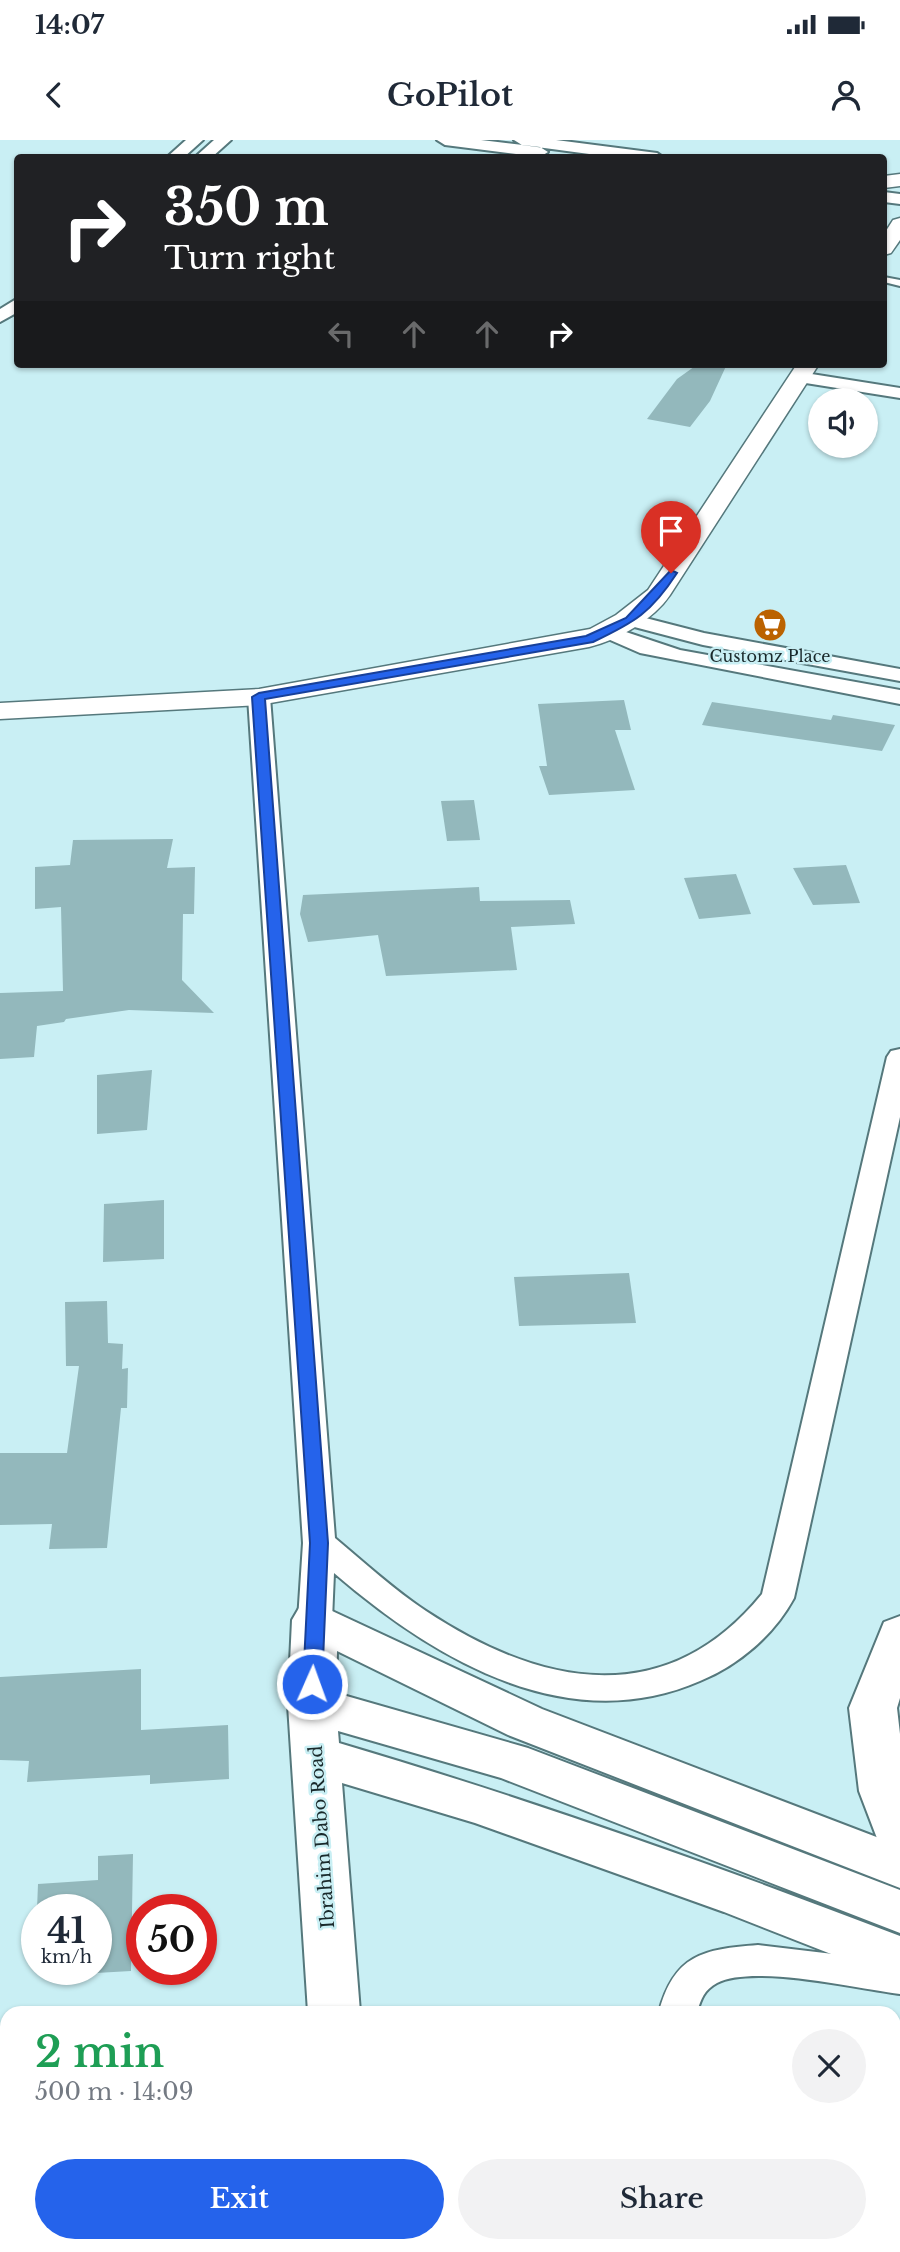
<!DOCTYPE html>
<html lang="en">
<head>
<meta charset="utf-8">
<style>
  body { margin:0; font-family:"Libre Baskerville",serif; background:#f2f2f3; color:#1f2937; height:100vh; display:flex; flex-direction:column; font-size:26px; white-space:nowrap }
  * { box-sizing:border-box; margin:0 }
  p { font-size:23px; color:#747a83 }
  .icon { flex:none; width:38px; height:38px; fill:none; stroke:currentColor; stroke-width:2; stroke-linecap:round; stroke-linejoin:round }
  .map { position:relative; flex:1; overflow:hidden }
  .drawer { position:absolute; left:0px; top:1866px; width:901px; height:247px; display:flex; flex-direction:column; background:#fff; border-radius:21px 21px 0 0; box-shadow:0 2px 5px #0004 }
  .drawer>* { flex:none }
  .top-card { position:absolute; left:14px; top:14px; width:873px; height:214px; border-radius:7px; box-shadow:0 2px 5px #0004; background:#202124; color:#fff; overflow:hidden }
  .tools { position:absolute; left:808px; top:248px; display:grid; gap:14px }
  .tools a { display:grid; place-items:center; width:70px; height:70px; border-radius:50%; background:#fff; box-shadow:0 2px 5px #0004; font-size:35px }
  .speed { position:absolute; left:21px; top:1754px; display:flex; gap:14px; font-size:35px; font-weight:700; text-align:center }
  .speed>* { display:grid; place-content:center; width:91px; height:91px; border-radius:50%; background:#fff; box-shadow:0 2px 5px #0004; line-height:1 }
  .speed small { font-size:18px; font-weight:400 }
  .speed .limit { border:10px solid #d22; background:#fff; color:#111 }
  .pin { position:absolute; display:grid; place-items:center; width:60px; height:60px; color:#fff; margin:-72px -30px; border-radius:50% 50% 50% 0; rotate:-45deg; box-shadow:0 0 7px #0007 }
  .pin .icon { rotate:45deg }
  .me { position:absolute; width:77px; margin:-38px; rotate:2deg; stroke-linejoin:round; filter:drop-shadow(0 0 5px #0008) }
  .turn { display:flex; align-items:center; gap:24px; height:147px; padding:0 35px; font-size:32px }
  .turn .icon { width:91px; height:91px; stroke-width:2.5 }
  .turn b { display:block; font-size:49px; line-height:60px }
  .lanes { display:flex; align-items:center; height:66px; padding:0 35px; background:#0003; justify-content:center; gap:35px; direction:ltr }
  .lanes .off { opacity:.35 }
  .round { display:grid; place-items:center; flex:none; width:74px; height:74px; border-radius:37px; background:#f2f2f3 }
  .summary { display:flex; align-items:center; justify-content:space-between; height:119px; padding:0 35px }
  h1 { font-size:42px; font-weight:600; line-height:52px; color:#1e9e55 }
  .button { display:flex; gap:14px; margin-top:auto; padding:14px 35px }
  .button a { flex:1; height:80px; border-radius:42px; background:#2563eb; color:#fff; font-size:28px; font-weight:600; line-height:80px; text-align:center }
  .button a+a { background:#f2f2f3; color:#1f2937 }
  .status { display:flex; justify-content:space-between; align-items:center; height:49px; padding:0 35px; background:#fff; direction:ltr }
  .status svg { height:19px; fill:currentColor }
  header { display:flex; justify-content:space-between; align-items:center; height:91px; padding:0 35px; background:#fff; font-size:32px; font-weight:600 }
  .map>svg:first-child { display:block }
</style>
</head>
<body>
<div class="status"><b>14:07</b><svg viewBox="0 0 49 12"><path d="M0 12V9h3v3zM5 12V6h3v6zM10 12V3h3v9zM15 12V0h3v12zM26 1h20v11H26zM47 4h2v5h-2z"/></svg></div>
<header><svg class="icon" aria-label="back" viewBox="0 0 24 24"><path d="M15 5l-7 7 7 7"/></svg>GoPilot<svg class="icon" aria-label="person" viewBox="0 0 24 24"><circle cx="12" cy="8" r="4"/><path d="M4 21q1-7 8-7t8 7"/></svg></header>
<div class="map">
<svg width="900" height="2112" viewBox="0 0 900 2112">
  <rect width="100%" height="100%" fill="#c9eff4"/>
  <!-- building -->
  <path fill="#93b8bc" d="M 698,224 L 727,224 L 710,261 L 690,287 L 647,279 L 677,239 Z
    M 624,560 L 631,590 L 615,590 L 635,650 L 549,655 L 539,626 L 547,626 L 538,564 Z
    M 712,562 L 831,580 L 833,575 L 895,585 L 882,611 L 702,585 Z
    M 474,660 L 480,700 L 447,701 L 441,661 Z
    M 173,699 L 167,728 L 195,727 L 194,774 L 183,774 L 182,840 L 214,873 L 129,870 L 66,879 L 64,882 L 37,886 L 34,917 L 0,919 L 0,853 L 63,851 L 61,767 L 35,769 L 35,727 L 70,725 L 73,700 Z
    M 846,725 L 860,763 L 813,765 L 793,728 Z
    M 736,734 L 751,774 L 699,779 L 684,738 Z
    M 479,747 L 480,761 L 570,760 L 575,784 L 511,787 L 517,830 L 386,836 L 378,795 L 308,802 L 300,774 L 303,755 Z
    M 152,930 L 147,990 L 97,994 L 97,935 Z
    M 164,1060 L 164,1119 L 103,1122 L 104,1064 Z
    M 629,1133 L 636,1183 L 519,1186 L 514,1137 Z
    M 107,1161 L 108,1203 L 123,1204 L 122,1229 L 128,1228 L 127,1268 L 121,1268 L 107,1408 L 49,1409 L 52,1384 L 0,1385 L 0,1313 L 67,1313 L 79,1226 L 66,1226 L 65,1162 Z
    M 141,1529 L 141,1590 L 228,1585 L 229,1639 L 150,1644 L 150,1635 L 27,1642 L 29,1621 L 0,1620 L 0,1537 Z
    M 133,1714 L 131,1831 L 96,1833 L 96,1769 L 37,1769 L 38,1744 L 98,1740 L 98,1716 Z"/>
  <g fill="none" stroke-linecap="round" stroke-linejoin="round">
    <defs>
      <path id="service" d="M 884,137 L 900,140 L 900,146 L 884,142 Z"/>
      <path id="minor" d="M 186,0 L 203,0 L 183,18 L 166,18 Z
        M 214,0 L 231,0 L 211,18 L 194,18 Z
        M 437,0 L 481,0 L 540,7 L 548,12 L 540,17 L 445,5 Z
        M 514,0 L 556,0 L 657,13 L 664,18 L 619,18 L 522,5 Z
        M 884,52 L 900,54 L 900,64 L 884,62 Z
        M 18,158 L 18,172 L 0,182 L 0,169 Z
        M 799,232 L 900,248 L 900,258 L 793,241 L 790,237 L 793,233 Z
        M 630,474 L 704,493 L 900,529 L 900,541 L 703,505 L 623,484 L 620,480 Z
        M 608,486 L 680,510 L 900,550 L 900,564 L 640,513 L 601,496 L 597,492 Z
        M 259,550 L 270,557 L 335,1398 C 365,1423 394,1450 426,1471 C 541,1547 666,1572 762,1454 L 887,917 L 891,911 L 900,909 L 900,977 L 794,1458 C 774,1495 739,1525 700,1541 C 567,1599 434,1519 334,1433 L 332,1480 L 327,1489 L 315,1493 L 303,1489 L 298,1480 L 303,1403 L 248,557 Z
        M 758,1805 L 900,1822 L 900,1854 C 859,1849 753,1824 717,1843 C 704,1850 701,1859 697,1872 L 659,1872 C 674,1815 703,1809 758,1805 Z
        M 357,2105 L 441,2105 L 438,2112 L 355,2112 Z"/>
      <path id="tertiary" d="M 900,34 L 900,46 L 884,48 L 884,36 Z
        M 900,78 L 900,100 L 891,113 L 884,115 L 884,94 L 893,80 Z
        M 797,224 L 819,224 L 670,455 C 653,480 618,500 589,507 L 259,565 L 0,579 L 0,563 L 259,549 L 590,489 L 616,475 L 648,450 Z"/>
      <path id="secondary" d="M 315,1463 L 542,1569 L 900,1706 L 900,1748 L 508,1595 L 337,1511 L 336,1553 L 528,1608 L 900,1750 L 900,1793 L 501,1638 L 338,1591 L 339,1603 C 529,1659 715,1725 900,1796 L 900,1841 L 724,1772 L 475,1683 L 342,1643 L 360,1872 L 308,1872 L 288,1565 L 292,1480 L 299,1468 Z
        M 314,2105 L 370,2105 L 370,2112 L 314,2112 Z"/>
      <path id="trunk" d="M 900,1476 L 900,1558 L 897,1568 L 900,1594 L 900,1720 L 883,1714 L 859,1651 L 849,1568 L 884,1482 Z"/>
    </defs>
    <!-- service casing -->
    <use href="#service" stroke="#55787c" stroke-width="4"/>
    <!-- minor casing -->
    <use href="#minor" stroke="#55787c" stroke-width="4"/>
    <!-- tertiary casing -->
    <use href="#tertiary" stroke="#55787c" stroke-width="3"/>
    <!-- secondary casing -->
    <use href="#secondary" stroke="#55787c" stroke-width="4"/>
    <!-- trunk casing -->
    <use href="#trunk" stroke="#55787c" stroke-width="4"/>
    <!-- service -->
    <use href="#service" fill="#fff" fill-rule="evenodd"/>
    <!-- minor -->
    <use href="#minor" fill="#fff" fill-rule="evenodd"/>
    <!-- tertiary -->
    <use href="#tertiary" fill="#fff" fill-rule="evenodd"/>
    <!-- secondary -->
    <use href="#secondary" fill="#fff" fill-rule="evenodd"/>
    <!-- trunk -->
    <use href="#trunk" fill="#fff" fill-rule="evenodd"/>
  </g>
  <!-- route -->
  <path fill="#2563eb" stroke="#184099" stroke-width="2" d="M 671,430 L 677,433 C 651,473 635,482 593,502 L 265,559 L 328,1403 L 322,1544 L 319,1549 L 306,1549 L 303,1544 L 310,1403 L 252,557 L 259,553 L 586,496 L 626,478 Z"/>
  <!-- icons -->
  <defs>
    <symbol id="supermarket-disc" viewBox="-11 -11 22 22"><circle r="9.5" fill="#bb6200" stroke="#c9eff4"/><path d="M-6-5.5h2.5l.6 2H6L4.5 2H-2.5L-4.4-4H-6ZM-1.5 3.2a1.3 1.3 0 1 0 .1 0ZM3 3.2a1.3 1.3 0 1 0 .1 0Z" fill="#fff"/></symbol>
  </defs>
  <g fill-rule="evenodd">
    <use href="#supermarket-disc" x="751" y="466" width="38" height="38"/>
  </g>
  <g text-anchor="middle" stroke-width="5" stroke-linejoin="round" paint-order="stroke">
    <!-- far-poi labels -->
    <g font-size="16" fill="#1a292b" stroke="#c9eff4">
      <text x="770" y="522">Customz Place</text>
    </g>
    <!-- street labels -->
    <g font-size="18" fill="#1a292b" stroke="#c9eff4">
      <text transform="translate(322 1697) rotate(-94)" y="6">Ibrahim Dabo Road</text>
    </g>
  </g>
</svg>
<div class="tools">
<a><svg class="icon" aria-label="sound" viewBox="0 0 24 24"><path d="M4 9h4l5-4v14l-5-4H4zM17 9q2 3 0 6"/></svg></a>
</div>
<div class="speed"><div>41<small>km/h</small></div><div class="limit">50</div></div>
<div class="pin" style="left:671px;top:433px;background:#d93025"><svg class="icon" aria-label="arrive" viewBox="0 0 24 24"><path d="M6 21V4h12l-3 4 3 4H6"/></svg></div>
<svg class="me" style="left:312px;top:1544px" viewBox="-20 -20 40 40"><circle r="17" fill="#2563eb" stroke="#fff" stroke-width="3"/><path d="M0-11L8 9 0 5-8 9z" fill="#fff"/></svg>
<div class="top-card">
<div class="turn"><svg class="icon" aria-label="right" viewBox="0 0 24 24"><path d="M7 20v-9h11M14 6l5 5-5 5"/></svg><div><b>350 m</b>Turn right</div></div>
<div class="lanes"><svg class="icon off" aria-label="left" viewBox="0 0 24 24"><path d="M17 20v-9H6M10 6l-5 5 5 5"/></svg><svg class="icon off" aria-label="ahead" viewBox="0 0 24 24"><path d="M12 20V5M6 11l6-6 6 6"/></svg><svg class="icon off" aria-label="ahead" viewBox="0 0 24 24"><path d="M12 20V5M6 11l6-6 6 6"/></svg><svg class="icon" aria-label="right" viewBox="0 0 24 24"><path d="M7 20v-9h11M14 6l5 5-5 5"/></svg></div>
</div>
<section class="drawer">
<div class="summary"><div><h1>2 min</h1><p>500 m · 14:09</p></div><a class="round"><svg class="icon" aria-label="close" viewBox="0 0 24 24"><path d="M6 6l12 12M18 6L6 18"/></svg></a></div>
<div class="button"><a>Exit</a><a>Share</a></div>
</section>
</div>
</body>
</html>
